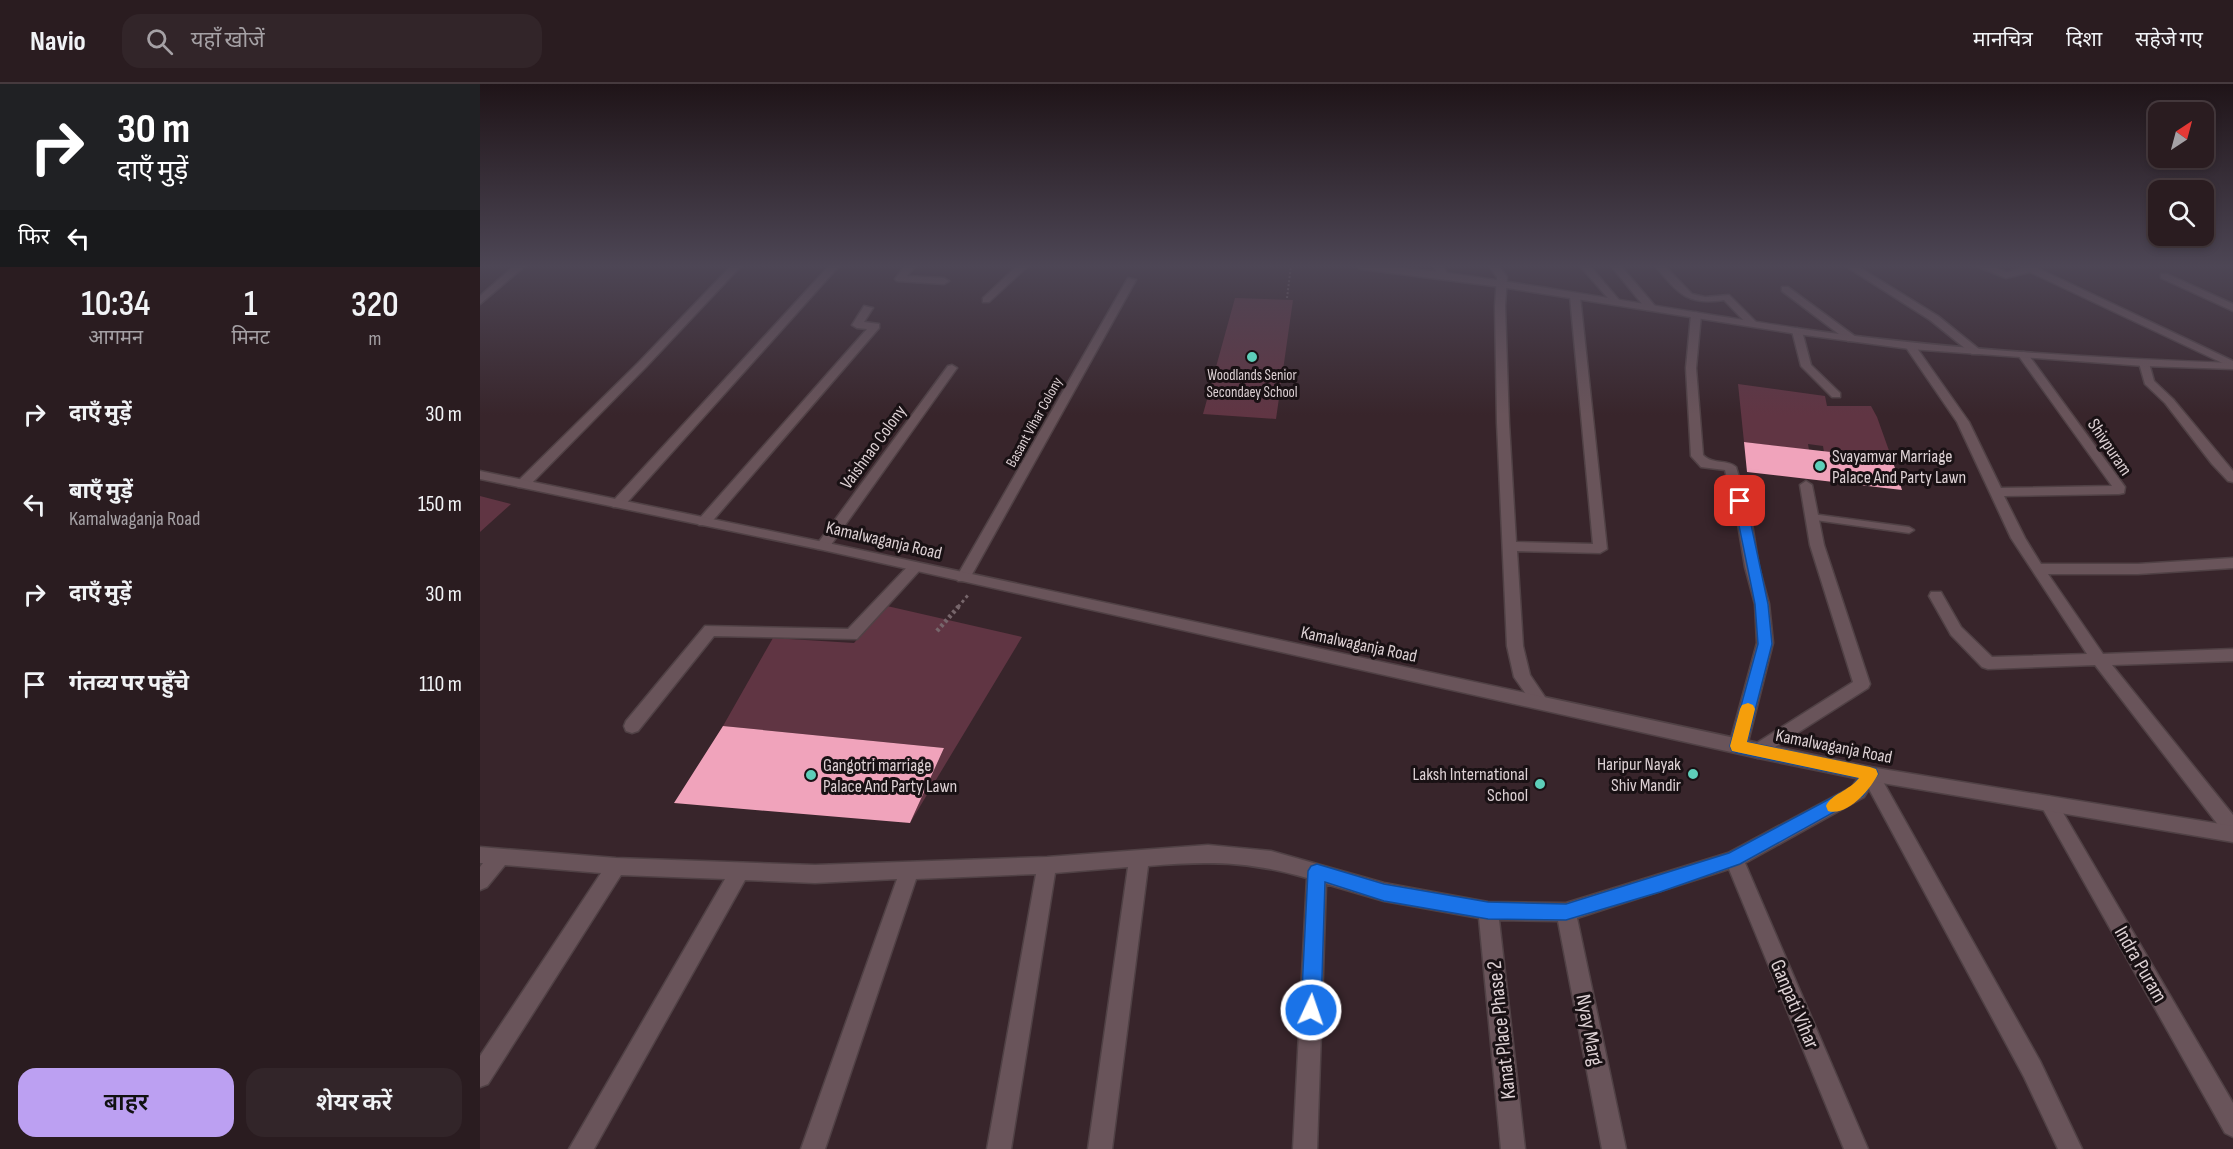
<!DOCTYPE html>
<html lang="hi">
<head>
<meta charset="utf-8">
<style>
  body { margin:0; font-family:"Sofia Sans Condensed","Noto Sans Devanagari",sans-serif; background:#322529; color:#f1f3f6; height:100vh; display:flex; flex-direction:column; font-size:22px; white-space:nowrap }
  * { box-sizing:border-box; margin:0 }
  p { font-size:20px; color:#a5a1a5 }
  .icon { flex:none; width:33px; height:33px; fill:none; stroke:currentColor; stroke-width:2; stroke-linecap:round; stroke-linejoin:round }
  .map { position:relative; flex:1; overflow:hidden }
  .panel { display:flex; flex-direction:column; background:#2a1c20; width:480px }
  .panel>* { flex:none }
  .top-card { background:#202124; color:#fff; overflow:hidden }
  .needle { width:39px; rotate:36deg }
  .buttons { position:absolute; left:1668px; top:18px; display:grid; gap:12px }
  .buttons a { display:grid; place-items:center; width:66px; height:66px; border-radius:12px; background:#2a1c20; box-shadow:0 3px 9px #0003,0 0 0 2px #463a3e; font-size:30px }
  .pin { position:absolute; display:grid; place-items:center; width:51px; height:51px; color:#fff; margin:-26px; border-radius:12px; box-shadow:0 3px 9px #0006 }
  .me { position:absolute; width:66px; margin:-33px; rotate:3deg; stroke-linejoin:round; filter:drop-shadow(0 0 4px #0008) }
  .turn { display:flex; align-items:center; gap:21px; height:126px; padding:0 18px; font-size:27px }
  .turn .icon { width:78px; height:78px; stroke-width:2.5 }
  .turn b { display:block; font-size:42px; line-height:51px }
  .then { display:flex; align-items:center; height:57px; padding:0 18px; background:#0003; gap:12px; font-size:22px }
  .eta { display:flex; justify-content:space-evenly; align-items:center; height:102px; text-align:center }
  .eta b { font-size:36px; font-weight:600; line-height:42px }
  .cta { display:flex; gap:12px; margin-top:auto; padding:12px 18px }
  .cta a { flex:1; height:69px; border-radius:18px; background:#bca0f2; color:#111; font-size:24px; font-weight:600; line-height:69px; text-align:center }
  .cta a+a { background:#322529; color:#f1f3f6 }
  ul { padding:0; list-style:none }
  li { display:flex; align-items:center; gap:18px; height:90px; padding:0 18px }
  li div { flex:1 }
  li b { display:block; font-size:22px }
  li em { font-style:normal }
  header { display:flex; align-items:center; gap:36px; box-sizing:border-box; height:84px; padding:0 30px; background:#2a1c20; border-bottom:2px solid #463a3e }
  header strong { font-size:28px }
  nav { display:flex; gap:33px; margin-inline-start:auto; font-size:21px }
  .search { width:420px; height:54px; background:#322529; display:flex; align-items:center; gap:15px; box-sizing:border-box; padding:0 21px; border-radius:18px; color:#a5a1a5; font-size:22px }
  main { display:flex; flex:1; min-height:0 }
  .map>svg:first-child { display:block }
</style>
</head>
<body>
<header>
<strong>Navio</strong>
<div class="search"><svg class="icon" aria-label="search" viewBox="0 0 24 24"><circle cx="10" cy="10" r="6"/><path d="M15 15l6 6"/></svg>यहाँ खोजें</div>
<nav><a>मानचित्र</a><a>दिशा</a><a>सहेजे गए</a></nav>
</header>
<main>
<section class="panel">
<div class="top-card">
<div class="turn"><svg class="icon" aria-label="right" viewBox="0 0 24 24"><path d="M7 20v-9h11M14 6l5 5-5 5"/></svg><div><b>30 m</b>दाएँ मुड़ें</div></div>
<div class="then">फिर<svg class="icon" aria-label="left" viewBox="0 0 24 24"><path d="M17 20v-9H6M10 6l-5 5 5 5"/></svg></div>
</div>
<div class="eta">
<div><b>10:34</b><p>आगमन</p></div>
<div><b>1</b><p>मिनट</p></div>
<div><b>320</b><p>m</p></div>
</div>
<ul>
<li><svg class="icon" aria-label="right" viewBox="0 0 24 24"><path d="M7 20v-9h11M14 6l5 5-5 5"/></svg><div><b>दाएँ मुड़ें</b></div><em>30 m</em></li>
<li><svg class="icon" aria-label="left" viewBox="0 0 24 24"><path d="M17 20v-9H6M10 6l-5 5 5 5"/></svg><div><b>बाएँ मुड़ें</b><p>Kamalwaganja Road</p></div><em>150 m</em></li>
<li><svg class="icon" aria-label="right" viewBox="0 0 24 24"><path d="M7 20v-9h11M14 6l5 5-5 5"/></svg><div><b>दाएँ मुड़ें</b></div><em>30 m</em></li>
<li><svg class="icon" aria-label="arrive" viewBox="0 0 24 24"><path d="M6 21V4h12l-3 4 3 4H6"/></svg><div><b>गंतव्य पर पहुँचे</b></div><em>110 m</em></li>
</ul>
<div class="cta"><a>बाहर</a><a>शेयर करें</a></div>
</section>
<div class="map">
<svg width="1753" height="1065" viewBox="0 0 1753 1065">
  <rect width="100%" height="100%" fill="#38252b"/>
  <!-- green -->
  <path fill="#603543" d="M 755,214 L 813,216 L 796,335 L 723,330 Z
    M 1258,300 L 1345,312 L 1347,322 L 1391,322 L 1397,333 L 1412,375 L 1344,368 L 1343,362 L 1328,360 L 1329,366 L 1264,358 Z
    M 0,412 L 31,420 L 0,448 Z
    M 407,522 L 542,553 L 430,739 L 464,664 L 243,642 L 293,554 L 374,559 Z"/>
  <!-- building -->
  <path fill="#f0a3bb" d="M 1264,358 L 1412,375 L 1422,406 L 1267,388 Z
    M 243,642 L 464,664 L 430,739 L 194,719 Z"/>
  <g fill="none" stroke-linecap="round" stroke-linejoin="round">
    <defs>
      <path id="lane" d="M 1332,430 L 1429,443 L 1434,446 L 1429,449 L 1328,435 L 1327,433 L 1328,431 Z"/>
      <path id="street" d="M 34,182 L 45,182 L 0,220 L 0,212 Z
        M 251,182 L 261,182 L 166,283 L 48,403 L 38,403 L 37,400 L 38,397 L 158,279 Z
        M 349,182 L 359,182 L 143,423 L 133,423 L 131,420 L 133,417 Z
        M 425,182 L 435,182 L 427,192 L 464,194 L 469,197 L 464,200 L 417,197 L 415,195 Z
        M 537,182 L 548,182 L 509,218 L 503,218 L 503,214 Z
        M 953,182 L 963,182 L 968,192 L 966,194 L 960,194 Z
        M 1009,182 L 1019,182 L 1027,193 L 1025,222 L 1029,339 L 1036,458 L 1113,460 L 1090,212 L 1095,209 L 1100,212 L 1127,465 L 1120,469 L 1037,467 L 1043,562 L 1050,591 L 1069,619 L 1067,623 L 1061,625 L 1055,623 L 1034,593 L 1027,562 L 1017,339 L 1015,222 L 1017,193 Z
        M 1100,182 L 1110,182 L 1139,216 L 1139,220 L 1133,220 Z
        M 1131,182 L 1141,182 L 1175,222 L 1175,226 L 1167,226 Z
        M 1175,182 L 1185,182 L 1212,210 L 1225,213 L 1249,211 L 1277,239 L 1268,241 L 1244,216 C 1207,222 1198,209 1175,182 Z
        M 1377,182 L 1458,232 L 1500,266 L 1500,270 L 1492,270 L 1450,236 L 1367,183 Z
        M 1496,182 L 1510,182 L 1527,188 L 1542,184 L 1540,182 L 1553,182 L 1753,277 L 1753,284 L 1550,188 L 1526,194 Z
        M 1681,190 L 1687,190 L 1753,220 L 1753,227 L 1681,194 Z
        M 648,194 L 656,196 L 490,494 L 488,497 L 478,497 L 476,494 Z
        M 1302,203 L 1308,203 L 1376,253 L 1376,257 L 1368,257 L 1302,207 Z
        M 384,222 L 393,224 L 384,238 L 399,240 L 399,244 L 229,441 L 219,441 L 217,438 L 219,435 L 387,245 L 377,244 L 372,241 Z
        M 1216,228 L 1221,231 L 1216,284 L 1223,371 C 1233,381 1247,375 1256,383 L 1271,434 L 1279,483 L 1289,520 L 1293,559 L 1267,662 L 1264,667 L 1258,669 L 1252,667 L 1249,662 L 1277,559 L 1275,520 L 1265,483 L 1257,434 L 1245,386 L 1221,383 L 1211,372 L 1206,284 L 1211,231 Z
        M 1317,244 L 1322,247 L 1331,281 L 1360,309 L 1360,313 L 1352,313 L 1321,282 L 1312,247 Z
        M 1430,259 L 1434,260 L 1489,338 L 1521,404 L 1632,402 L 1538,271 L 1543,268 L 1547,269 L 1645,403 L 1644,409 L 1639,410 L 1524,412 L 1545,454 L 1561,480 L 1658,480 L 1753,474 L 1753,484 L 1658,490 L 1568,490 L 1623,570 L 1753,565 L 1753,577 L 1632,581 L 1753,731 L 1753,753 L 1746,751 L 1615,581 L 1508,585 L 1502,583 L 1471,551 L 1449,512 L 1451,508 L 1461,508 L 1481,543 L 1512,573 L 1607,570 L 1531,454 L 1477,338 L 1425,262 Z
        M 1664,276 L 1669,279 L 1674,297 L 1693,315 L 1753,387 L 1753,398 L 1748,397 L 1732,380 L 1685,319 L 1665,300 L 1659,279 Z
        M 472,281 L 477,284 L 348,465 L 338,465 L 336,462 L 338,459 L 468,282 Z
        M 1326,397 L 1332,401 L 1344,461 L 1390,600 L 1388,604 L 1278,674 L 1272,672 L 1269,667 L 1272,662 L 1373,598 L 1330,461 L 1320,401 Z
        M 435,478 L 440,480 L 442,483 L 440,486 L 377,555 L 234,552 L 158,647 L 152,649 L 146,647 L 144,642 L 146,637 L 225,542 L 368,545 L 430,480 Z
        M 1390,683 L 1396,685 L 1560,977 L 1602,1065 L 1578,1065 L 1544,993 L 1389,705 L 1384,713 L 1265,779 L 1388,1065 L 1364,1065 L 1249,785 L 1097,834 L 1146,1065 L 1122,1065 L 1078,837 L 1019,836 L 1045,1065 L 1021,1065 L 999,834 L 904,817 L 846,800 L 837,1065 L 813,1065 L 827,794 C 769,777 728,777 668,782 L 632,1065 L 608,1065 L 648,783 L 575,789 L 531,1065 L 507,1065 L 556,790 L 436,795 L 345,1065 L 321,1065 L 417,795 L 335,799 L 265,796 L 114,1065 L 89,1065 L 245,795 L 141,791 L 8,1000 L 0,1003 L 0,972 L 121,789 L 25,781 L 7,803 L 0,806 L 0,783 L 3,779 L 0,779 L 0,763 L 136,774 L 335,781 L 567,773 L 728,761 L 791,767 L 904,799 L 1008,818 L 1086,819 L 1248,769 L 1372,703 L 1384,685 Z
        M 1569,712 L 1575,715 L 1753,1019 L 1753,1053 L 1745,1049 L 1563,725 L 1560,720 L 1563,715 Z"/>
      <path id="secondary" d="M 876,182 C 938,182 1000,194 1061,203 C 1146,217 1230,231 1316,244 C 1460,265 1607,274 1753,279 L 1753,285 L 1664,282 L 1430,265 L 1317,250 L 1021,203 L 881,185 Z
        M 0,387 L 343,458 L 1390,683 L 1753,742 L 1753,758 L 1390,697 L 1278,674 L 343,466 L 0,395 Z"/>
    </defs>
    <!-- lane casing -->
    <use href="#lane" stroke="#504145" stroke-width="3"/>
    <!-- street casing -->
    <use href="#street" stroke="#504145" stroke-width="3"/>
    <!-- secondary casing -->
    <use href="#secondary" stroke="#504145" stroke-width="3"/>
    <!-- path-far2 -->
    <path stroke="#77666b" stroke-width="2" stroke-dasharray="2 2" stroke-linecap="butt" d="M 807,214 L 811,182"/>
    <!-- path-far1 -->
    <path stroke="#77666b" stroke-width="3" stroke-dasharray="3 3" stroke-linecap="butt" d="M 478,523 L 489,510"/>
    <!-- path -->
    <path stroke="#77666b" stroke-width="4.5" stroke-dasharray="3 3" stroke-linecap="butt" d="M 457,547 L 479,522"/>
    <!-- lane -->
    <use href="#lane" fill="#69545a" fill-rule="evenodd"/>
    <!-- street -->
    <use href="#street" fill="#69545a" fill-rule="evenodd"/>
    <!-- secondary -->
    <use href="#secondary" fill="#69545a" fill-rule="evenodd"/>
  </g>
  <!-- sky -->
  <linearGradient id="sky" x2="0" y2="1"><stop stop-color="#1f1418"/><stop offset="0.55" stop-color="#4d4655"/><stop offset="1" stop-color="#4d4655" stop-opacity="0"/></linearGradient>
  <rect width="1753" height="331" fill="url(#sky)"/>
  <!-- route -->
  <path fill="#1a73e8" stroke="#114b97" stroke-width="1.5" d="M 1260,413 L 1266,417 L 1288,520 L 1292,560 L 1267,658 L 1396,685 L 1398,690 L 1383,712 L 1260,780 L 1180,808 L 1086,836 L 1008,835 L 904,817 L 845,798 L 841,926 L 838,933 L 831,936 L 824,933 L 821,926 L 828,787 L 831,782 L 837,780 L 904,800 L 1008,818 L 1086,820 L 1249,769 L 1372,703 L 1379,694 L 1258,669 L 1252,667 L 1250,662 L 1278,560 L 1275,520 L 1254,417 Z"/>
  <!-- slow -->
  <path fill="#f59e0b" d="M 1268,619 L 1273,621 L 1275,625 L 1267,658 L 1390,683 L 1396,685 L 1398,690 C 1391,705 1367,733 1348,727 L 1346,722 C 1351,710 1369,707 1379,694 L 1252,667 L 1250,662 L 1260,625 L 1262,621 Z"/>
  <!-- markers -->
  <g fill="#5dceb9" stroke="#191114" stroke-width="2">
    <circle cx="772" cy="273" r="6"/>
    <circle cx="1340" cy="382" r="6"/>
    <circle cx="1213" cy="690" r="6"/>
    <circle cx="331" cy="691" r="6"/>
    <circle cx="1060" cy="700" r="6"/>
  </g>
  <g text-anchor="middle" stroke-width="6" stroke-linejoin="round" paint-order="stroke">
    <!-- far-poi labels -->
    <g font-size="15" fill="#ddd1d4" stroke="#191114">
      <text x="772" y="296">Woodlands Senior<tspan x="772" dy="17">Secondaey School</tspan></text>
    </g>
    <!-- far-street labels -->
    <g font-size="15" fill="#ddd1d4" stroke="#191114">
      <text transform="translate(554 338) rotate(-61)" y="5">Basant Vihar Colony</text>
    </g>
    <!-- street labels -->
    <g font-size="18" fill="#ddd1d4" stroke="#191114">
      <text transform="translate(393 363) rotate(-54)" y="6">Vaishnao Colony</text>
      <text transform="translate(1630 363) rotate(56)" y="6">Shivpuram</text>
      <text transform="translate(404 456) rotate(13)" y="6">Kamalwaganja Road</text>
      <text transform="translate(879 560) rotate(12)" y="6">Kamalwaganja Road</text>
      <text transform="translate(1354 662) rotate(11)" y="6">Kamalwaganja Road</text>
    </g>
    <!-- poi labels -->
    <g font-size="18" fill="#ddd1d4" stroke="#191114" text-anchor="start">
      <text x="1352" y="378">Svayamvar Marriage<tspan x="1352" dy="21">Palace And Party Lawn</tspan></text>
      <text x="1201" y="686" text-anchor="end">Haripur Nayak<tspan x="1201" dy="21">Shiv Mandir</tspan></text>
      <text x="343" y="687">Gangotri marriage<tspan x="343" dy="21">Palace And Party Lawn</tspan></text>
      <text x="1048" y="696" text-anchor="end">Laksh International<tspan x="1048" dy="21">School</tspan></text>
    </g>
    <!-- near-street labels -->
    <g font-size="21" fill="#ddd1d4" stroke="#191114">
      <text transform="translate(1661 880) rotate(60)" y="7">Indra Puram</text>
      <text transform="translate(1315 920) rotate(67)" y="7">Ganpati Vihar</text>
      <text transform="translate(1021 946) rotate(-96)" y="7">Kanat Place Phase 2</text>
      <text transform="translate(1110 946) rotate(79)" y="7">Nyay Marg</text>
    </g>
  </g>
</svg>
<div class="buttons">
<a><svg class="needle" viewBox="-14 -14 28 28"><path d="M0-13l5 13h-10z" fill="#e53935"/><path d="M0 13l5-13h-10z" fill="#a5a1a5"/></svg></a>
<a><svg class="icon" aria-label="search" viewBox="0 0 24 24"><circle cx="10" cy="10" r="6"/><path d="M15 15l6 6"/></svg></a>
</div>
<div class="pin" style="left:1260px;top:417px;background:#d93025"><svg class="icon" aria-label="arrive" viewBox="0 0 24 24"><path d="M6 21V4h12l-3 4 3 4H6"/></svg></div>
<svg class="me" style="left:831px;top:926px" viewBox="-20 -20 40 40"><circle r="17" fill="#1a73e8" stroke="#fff" stroke-width="3"/><path d="M0-11L8 9 0 5-8 9z" fill="#fff"/></svg>
</div>
</main>
</body>
</html>
